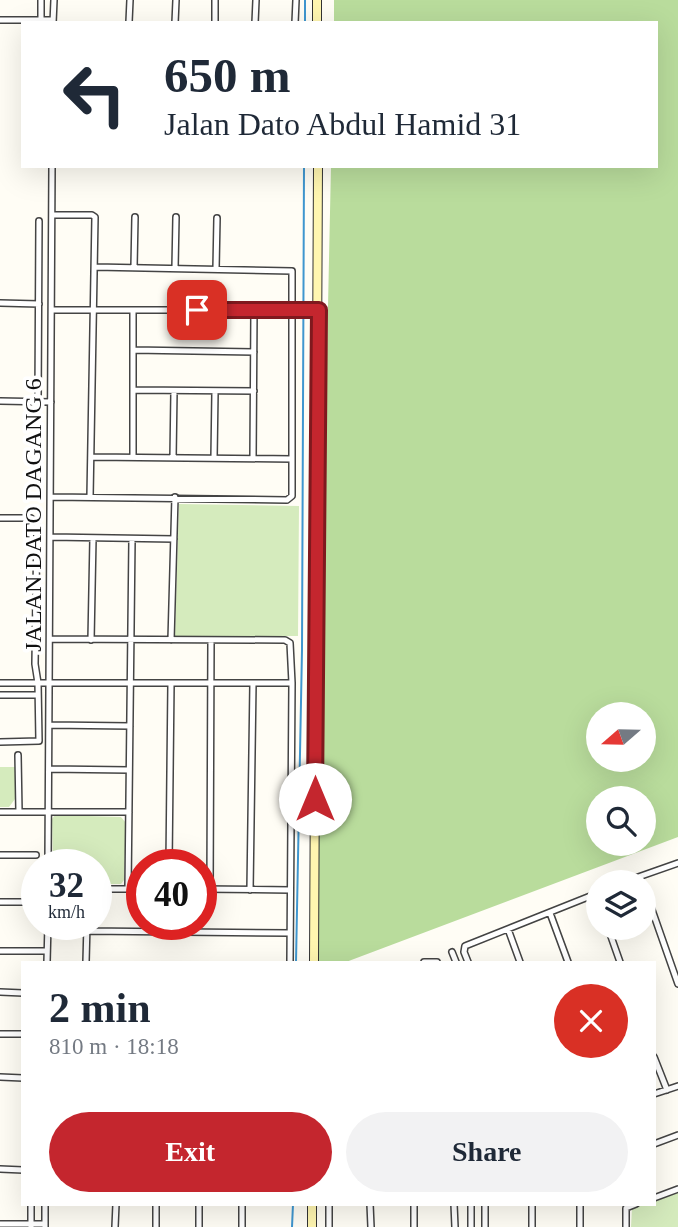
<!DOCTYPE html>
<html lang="en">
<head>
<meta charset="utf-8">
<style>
  body { margin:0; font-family:Georgia,serif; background:#f2f2f3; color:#1f2937; height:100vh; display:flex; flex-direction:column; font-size:26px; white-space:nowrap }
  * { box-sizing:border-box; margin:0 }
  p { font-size:23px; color:#747a83 }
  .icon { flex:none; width:38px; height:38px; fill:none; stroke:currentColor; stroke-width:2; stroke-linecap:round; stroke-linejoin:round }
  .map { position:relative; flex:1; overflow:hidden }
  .side { position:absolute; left:21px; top:961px; width:635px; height:245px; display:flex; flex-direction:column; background:#fff; border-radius:0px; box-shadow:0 7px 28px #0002 }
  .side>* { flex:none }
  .top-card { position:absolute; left:21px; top:21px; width:637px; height:147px; border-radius:0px; box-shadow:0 7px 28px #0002; background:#fff; color:#1f2937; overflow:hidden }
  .needle { width:46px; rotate:250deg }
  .tools { position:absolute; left:586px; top:702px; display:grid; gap:14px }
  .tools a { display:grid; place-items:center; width:70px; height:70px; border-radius:50%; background:#fff; box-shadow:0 7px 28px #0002; font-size:35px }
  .speed { position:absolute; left:21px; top:849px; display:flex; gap:14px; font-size:35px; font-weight:700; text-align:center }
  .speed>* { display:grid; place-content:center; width:91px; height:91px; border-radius:50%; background:#fff; box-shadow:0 7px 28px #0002; line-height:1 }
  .speed small { font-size:18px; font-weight:400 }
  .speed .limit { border:10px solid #d22; background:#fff; color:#111 }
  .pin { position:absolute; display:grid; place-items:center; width:60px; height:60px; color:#fff; margin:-30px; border-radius:14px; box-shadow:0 4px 10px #0006 }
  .me { position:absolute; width:77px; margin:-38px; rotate:0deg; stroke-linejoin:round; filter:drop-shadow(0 0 5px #0008) }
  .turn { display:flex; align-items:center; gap:24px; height:147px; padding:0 28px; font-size:32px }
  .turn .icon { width:91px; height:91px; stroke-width:2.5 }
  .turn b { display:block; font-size:49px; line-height:60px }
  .round { display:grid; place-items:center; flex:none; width:74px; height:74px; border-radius:37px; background:#f2f2f3 }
  .overview { display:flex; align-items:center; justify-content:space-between; height:119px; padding:0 28px }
  h1 { font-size:42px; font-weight:600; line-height:52px }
  .cta { display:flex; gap:14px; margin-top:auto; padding:14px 28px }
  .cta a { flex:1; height:80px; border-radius:42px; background:#c4262e; color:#fff; font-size:28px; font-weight:600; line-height:80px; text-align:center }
  .cta a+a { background:#f2f2f3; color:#1f2937 }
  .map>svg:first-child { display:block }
</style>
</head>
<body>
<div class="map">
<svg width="678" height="1227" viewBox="0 0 678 1227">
  <rect width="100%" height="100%" fill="#fffdf5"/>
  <!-- green -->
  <path fill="#d5ebbd" d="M 179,504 L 299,506 L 298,636 L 175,636 Z
    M 0,767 L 15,767 L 15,799 L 9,807 L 0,807 Z
    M 55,815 L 121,817 L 126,823 L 124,880 L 121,884 L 96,884 L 96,864 L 53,864 L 52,819 Z
    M 678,1193 L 678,1227 L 631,1227 L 632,1209 L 646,1204 L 654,1204 L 655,1201 Z"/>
  <!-- forest -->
  <path fill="#b9dc9c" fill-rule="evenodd" d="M 334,0 L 678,0 L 678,837 L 346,962 L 314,962 L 331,166 L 656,166 L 656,23 L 334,23 ZM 598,714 L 644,714 L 644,760 L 598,760 ZM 598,798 L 644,798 L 644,844 L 598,844 Z"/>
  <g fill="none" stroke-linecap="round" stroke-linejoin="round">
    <!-- stream -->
    <path stroke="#3f96cf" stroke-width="2" d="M 305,23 L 305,0
      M 296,962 L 302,650 L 304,166
      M 292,1227 L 293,1204"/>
    <defs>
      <path id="street" d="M 41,0 L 41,20
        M 0,20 L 53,20
        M 129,22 L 130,0
        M 53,23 L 54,0
        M 175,23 L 176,0
        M 215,23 L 215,0
        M 255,23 L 256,0
        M 295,23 L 296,0
        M 52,215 L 92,215 L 95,217 L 90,497
        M 134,267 L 135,217
        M 175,268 L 176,217
        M 216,269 L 217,218
        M 0,303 L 39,304
        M 52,310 L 318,310
        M 133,350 L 254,352
        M 133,390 L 254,391
        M 0,401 L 51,402
        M 38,402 L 39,221
        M 93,457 L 292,459
        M 133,457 L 133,310
        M 173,458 L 174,391
        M 214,458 L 215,392
        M 253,458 L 254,310
        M 52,497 L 287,500 L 292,496 L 292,271 L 95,267
        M 0,518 L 31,518 L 37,523 L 35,664 L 38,683 L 39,741 L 0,742
        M 51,537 L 174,539
        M 50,639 L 285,640 L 290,643 L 292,683 L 290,962
        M 91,640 L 93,538
        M 171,640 L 175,497
        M 0,683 L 292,683
        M 0,695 L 38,695
        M 49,725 L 130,726
        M 18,755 L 19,812
        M 49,769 L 129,770
        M 0,812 L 129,812
        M 0,855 L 36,855
        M 48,864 L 52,166
        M 169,864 L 171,683
        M 624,882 L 678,863
        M 644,887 L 678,984
        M 96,889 L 142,889
        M 128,889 L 132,539
        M 201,889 L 290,890
        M 210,889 L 211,640
        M 250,890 L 253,683
        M 0,902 L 37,902
        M 550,913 L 568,962
        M 608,928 L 620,962
        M 508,929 L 520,962
        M 87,931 L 290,933
        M 0,951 L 47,951
        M 452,952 L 456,962
        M 47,962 L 48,924
        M 86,962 L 87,924
        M 424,962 L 437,962
        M 468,962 L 464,952 L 465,946 L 598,893
        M 0,992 L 23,993
        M 0,1034 L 23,1034
        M 654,1057 L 667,1090
        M 0,1077 L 23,1078
        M 654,1094 L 678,1086
        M 654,1144 L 678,1135
        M 0,1169 L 23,1170
        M 654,1198 L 678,1189
        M 370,1204 L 371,1227
        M 454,1204 L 455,1227
        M 485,1204 L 485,1227
        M 0,1224 L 45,1224
        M 31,1227 L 31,1204
        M 45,1227 L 45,1204
        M 115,1227 L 116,1204
        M 156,1227 L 156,1204
        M 199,1227 L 199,1204
        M 242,1227 L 242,1204
        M 329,1227 L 329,1204
        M 414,1227 L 414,1204
        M 471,1227 L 471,1204
        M 532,1227 L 532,1204
        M 580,1227 L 580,1204
        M 626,1227 L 626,1208 L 636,1204"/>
      <path id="secondary" d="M 317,0 L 317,23
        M 314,962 L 318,166
        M 312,1227 L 312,1204"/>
    </defs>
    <!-- street casing -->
    <use href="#street" stroke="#444" stroke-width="8"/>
    <!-- secondary casing -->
    <use href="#secondary" stroke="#333" stroke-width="10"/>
    <!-- street -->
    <use href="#street" stroke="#fff" stroke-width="5"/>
    <!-- secondary -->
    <use href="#secondary" stroke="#fff6b0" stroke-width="8"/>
  </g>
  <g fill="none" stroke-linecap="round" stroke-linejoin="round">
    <defs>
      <path id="route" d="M 197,310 L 319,310 L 315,799"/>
    </defs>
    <!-- route casing -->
    <use href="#route" stroke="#7f191e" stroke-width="18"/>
    <!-- route -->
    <use href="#route" stroke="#c4262e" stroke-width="12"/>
  </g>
  <g text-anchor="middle" stroke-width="7" stroke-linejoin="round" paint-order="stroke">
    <!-- street labels -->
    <g font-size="24" fill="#111" stroke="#fff">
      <text transform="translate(33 515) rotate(-90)" y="8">JALAN DATO DAGANG 6</text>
    </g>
  </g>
</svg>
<div class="tools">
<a><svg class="needle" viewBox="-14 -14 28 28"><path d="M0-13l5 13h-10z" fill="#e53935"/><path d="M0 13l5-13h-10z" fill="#747a83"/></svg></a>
<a><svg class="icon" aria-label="search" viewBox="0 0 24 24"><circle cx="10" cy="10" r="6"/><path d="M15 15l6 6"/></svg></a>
<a><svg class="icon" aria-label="layers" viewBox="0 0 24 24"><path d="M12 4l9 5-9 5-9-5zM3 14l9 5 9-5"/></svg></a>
</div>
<div class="speed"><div>32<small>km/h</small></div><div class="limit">40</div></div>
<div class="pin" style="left:197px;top:310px;background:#d93025"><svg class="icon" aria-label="arrive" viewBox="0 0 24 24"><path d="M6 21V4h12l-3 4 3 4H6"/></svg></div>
<svg class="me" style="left:315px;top:799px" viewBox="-20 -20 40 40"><circle r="19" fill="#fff"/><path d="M0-13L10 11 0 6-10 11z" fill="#c4262e"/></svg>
<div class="top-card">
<div class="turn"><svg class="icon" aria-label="left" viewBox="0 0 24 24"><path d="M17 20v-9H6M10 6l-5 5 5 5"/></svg><div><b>650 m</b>Jalan Dato Abdul Hamid 31</div></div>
</div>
<section class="side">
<div class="overview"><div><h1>2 min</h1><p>810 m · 18:18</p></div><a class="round" style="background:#d93025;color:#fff"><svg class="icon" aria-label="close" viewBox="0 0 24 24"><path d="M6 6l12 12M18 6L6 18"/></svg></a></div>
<div class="cta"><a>Exit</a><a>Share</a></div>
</section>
</div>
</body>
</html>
